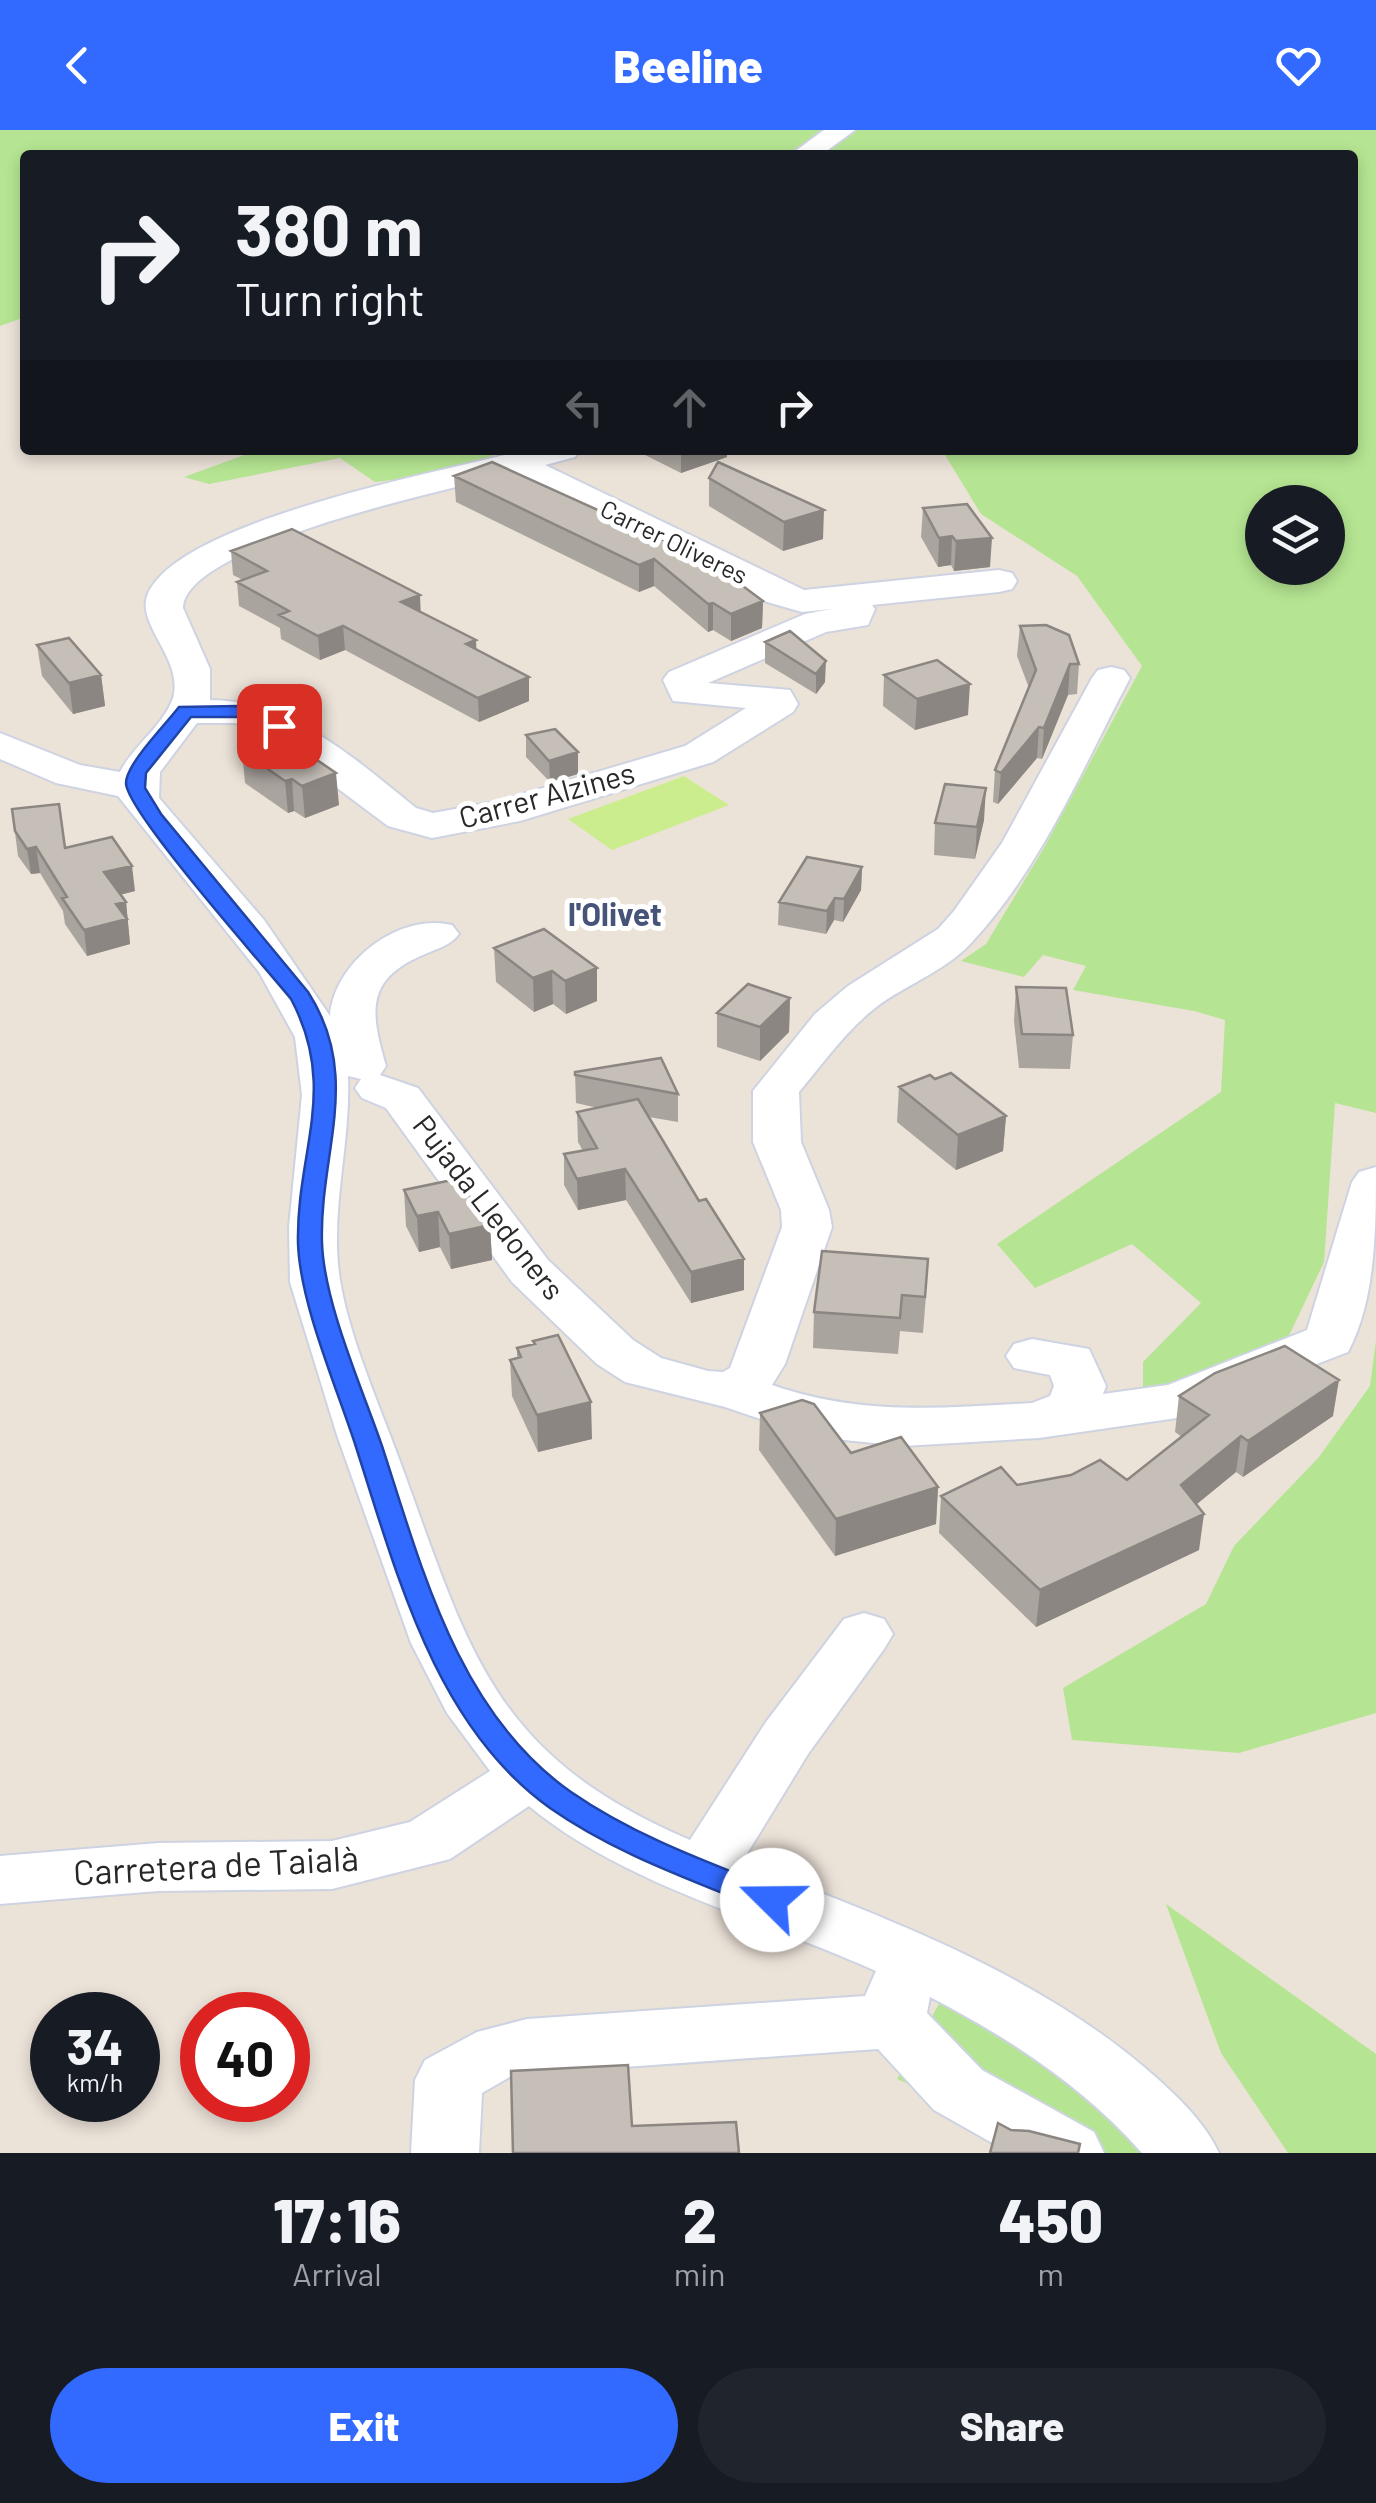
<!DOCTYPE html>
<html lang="en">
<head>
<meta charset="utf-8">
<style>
  body { margin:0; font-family:Barlow,sans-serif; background:#20242c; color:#f1f3f6; height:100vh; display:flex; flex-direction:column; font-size:38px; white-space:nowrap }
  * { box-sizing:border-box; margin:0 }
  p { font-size:32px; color:#9ea1a6 }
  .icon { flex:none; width:55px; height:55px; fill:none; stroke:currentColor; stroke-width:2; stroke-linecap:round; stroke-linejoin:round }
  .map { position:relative; height:2023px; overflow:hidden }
  .side { display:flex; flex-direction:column; background:#171b24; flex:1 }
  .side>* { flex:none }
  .hud { position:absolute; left:20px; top:20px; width:1338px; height:305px; border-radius:10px; box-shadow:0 5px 15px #0003; background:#171b24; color:#f1f3f6; overflow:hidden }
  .buttons { position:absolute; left:1245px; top:355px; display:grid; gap:20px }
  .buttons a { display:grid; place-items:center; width:100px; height:100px; border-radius:50%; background:#171b24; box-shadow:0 5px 15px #0003; font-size:50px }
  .speed { position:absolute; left:30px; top:1862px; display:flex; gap:20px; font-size:50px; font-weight:700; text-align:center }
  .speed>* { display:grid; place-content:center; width:130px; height:130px; border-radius:50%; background:#171b24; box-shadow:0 5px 15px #0003; line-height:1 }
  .speed small { font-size:25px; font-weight:400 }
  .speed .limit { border:15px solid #d22; background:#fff; color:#111 }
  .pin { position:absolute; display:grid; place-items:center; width:85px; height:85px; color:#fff; margin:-42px; border-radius:20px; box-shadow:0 5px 15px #0006 }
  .me { position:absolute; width:110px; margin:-55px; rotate:292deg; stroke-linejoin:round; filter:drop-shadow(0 0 8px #0008) }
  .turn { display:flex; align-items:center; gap:35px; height:210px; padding:0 50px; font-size:45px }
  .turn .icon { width:130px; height:130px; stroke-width:2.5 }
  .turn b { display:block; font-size:70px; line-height:85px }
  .lanes { display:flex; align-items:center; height:95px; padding:0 50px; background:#0003; justify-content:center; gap:50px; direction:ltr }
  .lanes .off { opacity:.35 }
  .eta { display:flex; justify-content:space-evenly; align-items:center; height:170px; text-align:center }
  .eta b { font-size:60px; font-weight:800; line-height:70px }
  .action { display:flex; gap:20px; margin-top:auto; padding:20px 50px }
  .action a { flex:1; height:115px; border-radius:60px; background:#3269ff; color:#fff; font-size:40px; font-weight:800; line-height:115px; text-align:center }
  .action a+a { background:#20242c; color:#f1f3f6 }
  header { display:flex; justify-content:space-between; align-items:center; height:130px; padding:0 50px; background:#3269ff; color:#fff; font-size:45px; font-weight:800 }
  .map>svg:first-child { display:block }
</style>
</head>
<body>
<header><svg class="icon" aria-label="back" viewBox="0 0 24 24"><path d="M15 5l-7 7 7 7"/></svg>Beeline<svg class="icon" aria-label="heart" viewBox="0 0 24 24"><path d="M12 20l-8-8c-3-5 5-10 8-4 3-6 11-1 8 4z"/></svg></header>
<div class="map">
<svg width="1376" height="2023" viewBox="0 0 1376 2023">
  <rect width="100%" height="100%" fill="#ebe2d8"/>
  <!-- green -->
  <path fill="#b5e592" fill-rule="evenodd" d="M 0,0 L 1376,0 L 1376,983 L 1335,973 L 1324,1132 L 1284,1216 L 1143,1278 L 1143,1232 L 1201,1173 L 1132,1114 L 1035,1158 L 997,1114 L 1221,962 L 1225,890 L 1194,881 L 1073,860 L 1086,836 L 1043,825 L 1024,847 L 961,831 L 986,814 L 1044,718 L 1142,536 L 1077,446 L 981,384 L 942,320 L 1352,320 L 1352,25 L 25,25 L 25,187 L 0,196 ZM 1262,372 L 1328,372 L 1328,438 L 1262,438 Z
    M 258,320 L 500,320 L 473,340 L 375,352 L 340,328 L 209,354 L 184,347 Z
    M 1376,1211 L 1376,1583 L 1239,1623 L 1072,1610 L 1063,1558 L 1206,1474 L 1234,1416 L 1319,1327 L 1370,1256 Z
    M 1166,1774 L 1376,1924 L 1376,2023 L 1288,2023 L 1221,1923 Z
    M 950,1854 L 1181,2023 L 1064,2023 L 897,1949 Z"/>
  <!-- pitch -->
  <path fill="#cced8d" d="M 684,646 L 729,675 L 612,720 L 568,689 Z"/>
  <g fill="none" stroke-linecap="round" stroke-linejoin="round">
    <defs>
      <path id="minor" d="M 824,0 L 855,0 L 821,25 L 790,25 Z
        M 525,320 L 580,320 L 575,327 L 545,335 L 804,460 L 999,440 L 1012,443 L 1017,451 L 1012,459 L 999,462 L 872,475 L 875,479 L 868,495 L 826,502 L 708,553 L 790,560 L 798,574 L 793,582 L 713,632 L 520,691 L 432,708 L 388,696 L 265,604 L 235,593 L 197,593 L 160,642 L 159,668 L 264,790 L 330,886 C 334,832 399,782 452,795 L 459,804 C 450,816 438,818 425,824 C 365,849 370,881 386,936 L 380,945 L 418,958 L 548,1130 L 633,1210 L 661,1228 L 708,1241 L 723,1242 L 730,1238 L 782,1097 L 781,1080 L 753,1012 L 753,961 L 815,884 L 848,856 L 938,799 L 954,781 L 1002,713 L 1092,548 L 1098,540 L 1111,537 L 1124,540 L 1130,548 C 1083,637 1041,738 972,812 C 949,838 911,853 883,872 C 849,896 825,931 799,962 L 801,1012 L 829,1080 L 832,1097 L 785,1234 L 772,1255 C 861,1286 940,1278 1032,1273 L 1050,1266 L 1054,1256 L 1050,1245 L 1014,1238 L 1006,1226 L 1014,1214 L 1032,1209 L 1089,1219 L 1106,1256 L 1103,1264 L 1168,1255 L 1307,1200 L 1352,1052 L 1359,1042 L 1376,1037 C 1376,1098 1376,1169 1348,1222 L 1177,1288 L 1039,1308 L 904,1316 L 814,1307 L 725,1277 L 625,1252 L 597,1234 L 512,1152 L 386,978 L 362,968 L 355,958 L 361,949 L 348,946 C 351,1014 329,1083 340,1150 C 349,1208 382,1281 402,1337 C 470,1523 493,1626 690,1710 L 766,1592 L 844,1489 L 864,1483 L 884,1489 L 893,1504 L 884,1519 L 808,1624 L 742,1732 C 882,1787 1028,1839 1144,1937 C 1173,1962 1203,1989 1219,2023 L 1142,2023 C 1083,1956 1009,1908 930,1867 L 927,1883 L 982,1940 L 1094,2002 L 1104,2023 L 1010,2023 L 934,1980 L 878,1919 L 513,1945 L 482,1963 L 479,2023 L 411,2023 L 415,1950 L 425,1930 L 477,1902 L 527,1889 L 865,1866 L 876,1841 C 764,1790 624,1755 529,1676 L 450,1729 L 332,1759 L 158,1761 L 0,1774 L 0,1726 L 158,1713 L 332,1711 L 410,1692 L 490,1641 L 447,1583 L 411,1513 L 337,1305 L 290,1152 L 289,1097 L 302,965 L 295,907 L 259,842 L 118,666 L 56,653 L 0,629 L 0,603 L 80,635 L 120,642 C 133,616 164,595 173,568 C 184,530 137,496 147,466 C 175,390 448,341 525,320 ZM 511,344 L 760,470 L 802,482 L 831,479 L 805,484 L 669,542 L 663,550 L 673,571 L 746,578 L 685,616 L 499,671 L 433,683 L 416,678 C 355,629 292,571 210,570 L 210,539 L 183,478 C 184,415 454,358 511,344 Z"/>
    </defs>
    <!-- minor casing -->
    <use href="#minor" stroke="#ced3e2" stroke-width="4"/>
    <!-- minor -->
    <use href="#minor" fill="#fff" fill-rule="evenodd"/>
  </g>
  <!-- wall -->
  <path fill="#aaa49e" d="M 643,320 L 727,320 L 727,327 L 681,343 L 643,324 Z
    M 454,346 L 763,471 L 762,498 L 731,511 L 713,500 L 708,502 L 654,456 L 639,462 L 456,372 Z
    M 709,348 L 823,409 L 783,421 L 709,376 Z
    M 923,378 L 990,437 L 954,441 L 951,435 L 938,437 L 921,407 Z
    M 231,421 L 420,482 L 476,520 L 529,547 L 529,571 L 479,592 L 345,520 L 320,530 L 281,509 L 280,498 L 239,476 L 237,452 L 243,450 L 233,445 Z
    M 1020,496 L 1079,534 L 1077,564 L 1068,565 L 1042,629 L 1037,628 L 998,674 L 993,672 L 995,640 L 1029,558 L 1017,526 Z
    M 790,501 L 825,552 L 816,564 L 765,533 L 765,512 Z
    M 37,515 L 101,545 L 105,576 L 73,584 L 42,546 Z
    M 884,545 L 968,585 L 915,600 L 883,576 Z
    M 526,605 L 578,622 L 578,644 L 550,652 L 526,627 Z
    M 242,621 L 339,675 L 305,688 L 294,681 L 288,683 L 245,653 Z
    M 12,679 L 65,718 L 135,761 L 120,765 L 126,772 L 130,814 L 87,826 L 65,794 L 63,781 L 40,743 L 31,744 L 18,726 Z
    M 984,690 L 975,729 L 934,725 L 935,693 Z
    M 862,737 L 861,760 L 843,792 L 834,790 L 826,804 L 778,795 L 779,772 Z
    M 494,818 L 597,838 L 597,871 L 566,884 L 553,874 L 534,882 L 496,852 Z
    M 1016,857 L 1073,905 L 1070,939 L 1019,938 L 1014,891 Z
    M 790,868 L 789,902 L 760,931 L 717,917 L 717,883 Z
    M 575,942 L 678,964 L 678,992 L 649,987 L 744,1160 L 691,1173 L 626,1070 L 578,1080 L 564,1055 L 564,1024 L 583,1021 L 578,1012 L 577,982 L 598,978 L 576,973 Z
    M 935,949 L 1006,986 L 1003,1021 L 956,1040 L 897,992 L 899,957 Z
    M 404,1060 L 490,1095 L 492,1130 L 451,1139 L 440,1117 L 419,1122 L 406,1096 Z
    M 822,1121 L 926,1165 L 923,1203 L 900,1201 L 898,1224 L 813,1218 L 814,1182 Z
    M 533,1211 L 592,1309 L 538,1322 L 512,1266 L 510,1230 L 517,1228 L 517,1218 L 533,1215 Z
    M 1179,1266 L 1333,1286 L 1243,1347 L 1236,1342 L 1197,1374 L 1199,1420 L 1036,1497 L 939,1403 L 941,1366 L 1017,1355 L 1127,1350 L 1182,1307 L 1175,1302 Z
    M 760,1283 L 851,1323 L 938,1357 L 936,1394 L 835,1426 L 759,1320 Z"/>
  <!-- shaded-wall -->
  <path fill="#8b8681" d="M 681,320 L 727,320 L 727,327 L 681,343 Z
    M 824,380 L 823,409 L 783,421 L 784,392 Z
    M 952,406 L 951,435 L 938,437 L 939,408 Z
    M 992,408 L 990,437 L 954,441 L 956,411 Z
    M 654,429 L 654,456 L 639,462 L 639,435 Z
    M 420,465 L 421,489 L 401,472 Z
    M 763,471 L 762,498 L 731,511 L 731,484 Z
    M 713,473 L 713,500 L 708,502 L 708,474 Z
    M 343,496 L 345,520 L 320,530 L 318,506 Z
    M 476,510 L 477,534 L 466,514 Z
    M 826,531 L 825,552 L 816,564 L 816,544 Z
    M 1070,534 L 1068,565 L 1042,629 L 1044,598 Z
    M 101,545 L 105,576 L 73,584 L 69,553 Z
    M 529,547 L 529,571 L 479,592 L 478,568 Z
    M 970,554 L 968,585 L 915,600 L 917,569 Z
    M 1039,597 L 1037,628 L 998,674 L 1001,643 Z
    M 578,622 L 578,644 L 550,652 L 549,631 Z
    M 336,643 L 339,675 L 305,688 L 302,656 Z
    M 292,649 L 294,681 L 288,683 L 285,651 Z
    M 986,658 L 984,690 L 975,729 L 977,697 Z
    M 36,717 L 40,743 L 31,744 L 27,719 Z
    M 132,736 L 135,761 L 107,768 L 104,742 Z
    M 862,737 L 861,760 L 843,792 L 844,769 Z
    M 835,768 L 834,790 L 826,804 L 827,781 Z
    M 126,772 L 130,814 L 87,826 L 84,800 L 116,774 Z
    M 597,838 L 597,871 L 566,884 L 565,851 Z
    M 552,841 L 553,874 L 534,882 L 533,848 Z
    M 790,868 L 789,902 L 760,931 L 760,897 Z
    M 1006,986 L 1003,1021 L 956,1040 L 958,1005 Z
    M 625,1039 L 626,1070 L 578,1080 L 577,1049 Z
    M 438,1082 L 440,1117 L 419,1122 L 417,1086 Z
    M 490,1095 L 492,1130 L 451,1139 L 449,1104 Z
    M 744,1129 L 744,1160 L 691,1173 L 691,1142 Z
    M 1339,1250 L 1333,1286 L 1243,1347 L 1248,1311 Z
    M 591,1272 L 592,1309 L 538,1322 L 537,1285 Z
    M 1241,1306 L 1236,1342 L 1176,1391 L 1181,1355 Z
    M 938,1357 L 936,1394 L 835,1426 L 836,1389 Z
    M 1204,1384 L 1199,1420 L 1036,1497 L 1040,1460 Z"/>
  <!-- building -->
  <path fill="#c6bfb8" stroke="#8b8681" stroke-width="2.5" d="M 492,332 L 708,430 L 763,471 L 731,484 L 713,473 L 708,474 L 654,429 L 639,435 L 454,346 Z
    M 718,332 L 824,380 L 784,392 L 709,348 Z
    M 967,374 L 992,408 L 956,411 L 952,406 L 939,408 L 923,378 Z
    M 292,399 L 420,465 L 401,472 L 476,510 L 466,514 L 529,547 L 478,568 L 343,496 L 318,506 L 279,485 L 289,481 L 237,452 L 267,441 L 231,421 Z
    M 1046,495 L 1069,505 L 1079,534 L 1070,534 L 1044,598 L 1039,597 L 1001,643 L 995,640 L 1036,540 L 1020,496 Z
    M 790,501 L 826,531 L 816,544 L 765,512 Z
    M 69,508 L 101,545 L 69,553 L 37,515 Z
    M 937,530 L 970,554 L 917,569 L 884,545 Z
    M 555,599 L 578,622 L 549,631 L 526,605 Z
    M 282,606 L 336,643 L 302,656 L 292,649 L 285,651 L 242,621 Z
    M 945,654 L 986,658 L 977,697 L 935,693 Z
    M 59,674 L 65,718 L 112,707 L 132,736 L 104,742 L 126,772 L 116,774 L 127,789 L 84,800 L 62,768 L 67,767 L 36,717 L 27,719 L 15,701 L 12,679 Z
    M 807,727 L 862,737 L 844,769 L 835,768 L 827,781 L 779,772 Z
    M 544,799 L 597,838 L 565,851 L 552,841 L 533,848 L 494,818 Z
    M 748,854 L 790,868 L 760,897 L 717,883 Z
    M 1016,857 L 1066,858 L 1073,905 L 1022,904 Z
    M 661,928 L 678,964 L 575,945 L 575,942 Z
    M 951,943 L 1006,986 L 958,1005 L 899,957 L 930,945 L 935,949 Z
    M 638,969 L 699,1071 L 706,1069 L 744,1129 L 691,1142 L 625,1039 L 577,1049 L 564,1024 L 597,1018 L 577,982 Z
    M 457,1049 L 490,1095 L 449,1104 L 438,1082 L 417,1086 L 404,1060 Z
    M 822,1121 L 928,1129 L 925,1167 L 902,1165 L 900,1188 L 814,1182 Z
    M 558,1205 L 591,1272 L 537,1285 L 510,1230 L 521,1227 L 517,1218 L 535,1214 L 533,1211 Z
    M 1285,1216 L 1339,1250 L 1248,1311 L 1241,1306 L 1181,1355 L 1204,1384 L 1040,1460 L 941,1366 L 1001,1337 L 1017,1355 L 1071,1345 L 1100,1330 L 1127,1350 L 1209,1285 L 1179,1266 L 1215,1243 Z
    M 802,1270 L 814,1274 L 851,1323 L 901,1307 L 938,1357 L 836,1389 L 760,1283 Z
    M 628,1935 L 632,1996 L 736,1992 L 739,2023 L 513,2023 L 511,1941 Z
    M 998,1993 L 1011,2000 L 1029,2001 L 1080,2014 L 1078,2023 L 990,2023 Z"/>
  <!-- route -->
  <path fill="#3269ff" stroke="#2044a6" stroke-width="2.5" d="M 239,576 L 288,596 L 279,602 L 237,587 L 191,587 L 146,643 L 145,658 L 161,684 L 308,862 C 363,947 319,1023 322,1113 C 324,1173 362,1258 382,1316 C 422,1439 459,1584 571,1662 C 636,1707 710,1733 783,1762 L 787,1770 L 783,1779 L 772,1782 L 762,1779 C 689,1749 614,1723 550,1678 C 435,1596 397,1444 356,1317 C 337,1258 300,1174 298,1113 C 296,1022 339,959 291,869 C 265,837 126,681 126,653 C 126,634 166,594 179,577 Z"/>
  <g text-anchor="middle" stroke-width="10" stroke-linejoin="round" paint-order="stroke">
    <!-- far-street labels -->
    <g font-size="25" fill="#282828" stroke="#fff">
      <text transform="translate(674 412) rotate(26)" y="9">Carrer Oliveres</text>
    </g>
    <!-- street labels -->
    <g font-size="30" fill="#282828" stroke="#fff">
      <text transform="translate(547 666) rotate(-15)" y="10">Carrer Alzines</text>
      <text transform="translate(488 1078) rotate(52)" y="10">Pujada Lledoners</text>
    </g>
    <!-- neighbourhood labels -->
    <g font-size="32" font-weight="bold" fill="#47547a" stroke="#fff">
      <text x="615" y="796">l'Olivet</text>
    </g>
    <!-- near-street labels -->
    <g font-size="35" fill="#282828" stroke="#fff">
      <text transform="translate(216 1736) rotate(-3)" y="12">Carretera de Taialà</text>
    </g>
  </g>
</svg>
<div class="buttons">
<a><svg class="icon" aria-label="layers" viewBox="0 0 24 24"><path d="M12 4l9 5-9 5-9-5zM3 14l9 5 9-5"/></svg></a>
</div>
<div class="speed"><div>34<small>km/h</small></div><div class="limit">40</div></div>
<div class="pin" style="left:279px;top:596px;background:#d93025"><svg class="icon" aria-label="arrive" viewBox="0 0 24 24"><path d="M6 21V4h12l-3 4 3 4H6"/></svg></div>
<svg class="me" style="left:772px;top:1770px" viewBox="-20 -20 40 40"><circle r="19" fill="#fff"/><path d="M0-13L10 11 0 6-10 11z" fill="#3269ff"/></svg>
<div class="hud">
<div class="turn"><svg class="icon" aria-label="right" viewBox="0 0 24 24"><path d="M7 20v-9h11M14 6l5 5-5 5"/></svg><div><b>380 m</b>Turn right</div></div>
<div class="lanes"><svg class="icon off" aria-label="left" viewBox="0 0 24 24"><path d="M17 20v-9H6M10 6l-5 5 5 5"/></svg><svg class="icon off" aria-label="ahead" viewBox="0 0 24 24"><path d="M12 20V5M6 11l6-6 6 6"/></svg><svg class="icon" aria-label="right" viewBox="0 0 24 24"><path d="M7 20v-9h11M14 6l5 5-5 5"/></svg></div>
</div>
</div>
<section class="side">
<div class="eta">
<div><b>17:16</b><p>Arrival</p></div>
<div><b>2</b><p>min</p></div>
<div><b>450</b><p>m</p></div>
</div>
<div class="action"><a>Exit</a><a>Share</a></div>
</section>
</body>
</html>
